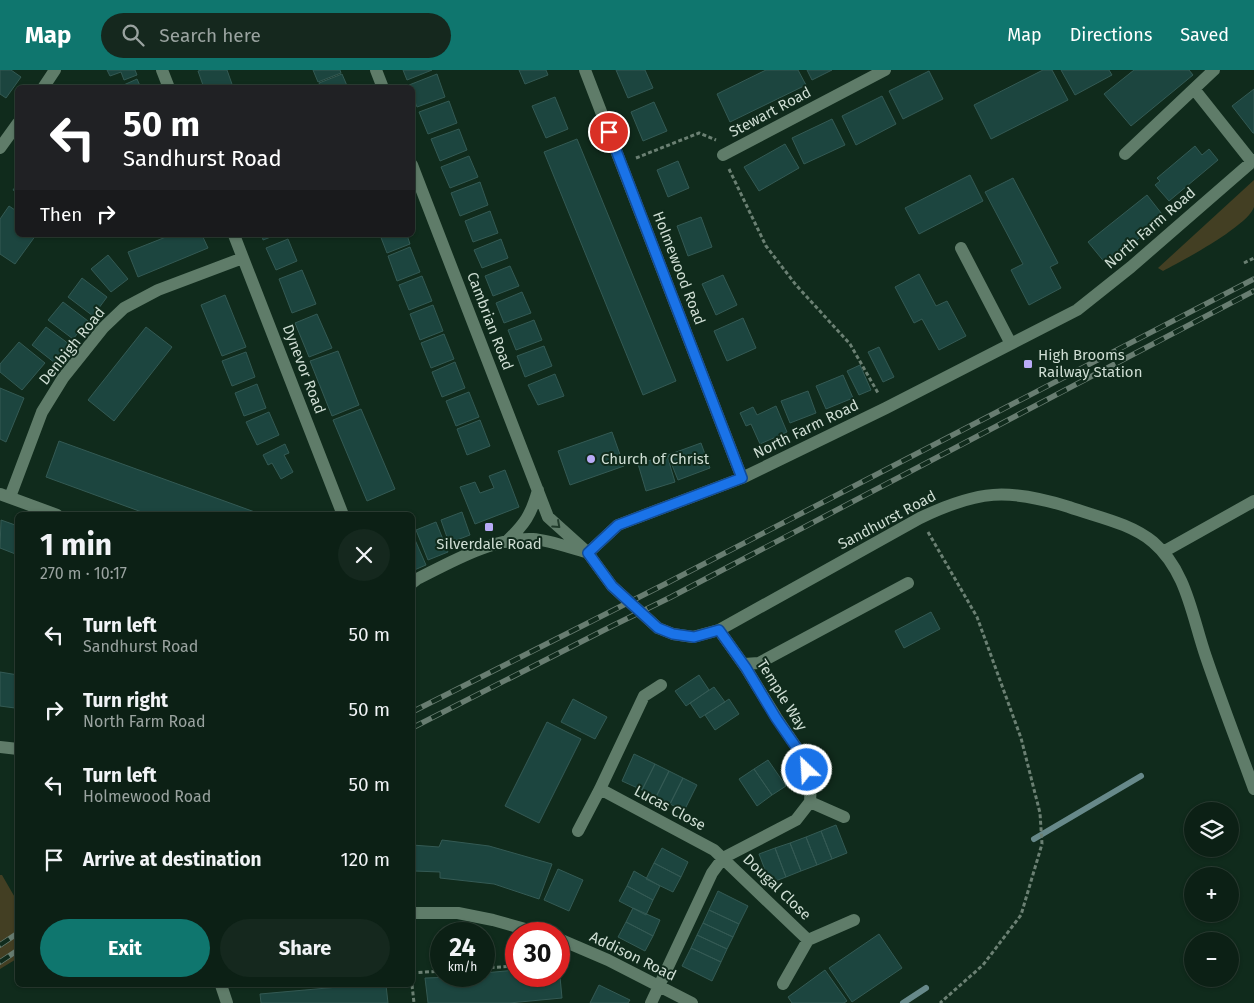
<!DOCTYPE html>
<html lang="en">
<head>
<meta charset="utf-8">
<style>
  body { margin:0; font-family:"Fira Sans",sans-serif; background:#15281e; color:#f1f3f6; height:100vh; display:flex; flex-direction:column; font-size:19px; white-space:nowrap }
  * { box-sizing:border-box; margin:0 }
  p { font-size:16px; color:#9aa3a0 }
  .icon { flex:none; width:28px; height:28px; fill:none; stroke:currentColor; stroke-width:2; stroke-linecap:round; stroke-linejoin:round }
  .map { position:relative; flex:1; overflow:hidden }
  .drawer { position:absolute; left:15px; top:442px; width:400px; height:475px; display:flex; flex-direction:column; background:#0c2015; border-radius:8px; box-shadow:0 1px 4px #0004,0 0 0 1px #2c3e34 }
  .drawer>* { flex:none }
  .guide { position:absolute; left:15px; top:15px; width:400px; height:152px; border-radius:8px; box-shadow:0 1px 4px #0004,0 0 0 1px #2c3e34; background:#202124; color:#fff; overflow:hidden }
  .tools { position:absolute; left:1184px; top:732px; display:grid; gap:10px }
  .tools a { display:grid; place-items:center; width:55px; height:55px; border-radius:50%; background:#0c2015; box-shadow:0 1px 4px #0004,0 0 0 1px #2c3e34; font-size:25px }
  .speed { position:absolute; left:430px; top:852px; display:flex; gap:10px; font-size:25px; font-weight:700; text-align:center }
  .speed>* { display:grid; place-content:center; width:65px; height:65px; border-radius:50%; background:#0c2015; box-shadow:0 1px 4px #0004,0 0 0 1px #2c3e34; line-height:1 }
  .speed small { font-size:12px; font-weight:400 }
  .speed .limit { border:8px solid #d22; background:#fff; color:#111 }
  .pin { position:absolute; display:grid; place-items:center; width:42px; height:42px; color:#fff; margin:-21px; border:2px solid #fff; border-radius:50%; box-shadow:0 1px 5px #0007 }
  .me { position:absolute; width:55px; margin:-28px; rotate:335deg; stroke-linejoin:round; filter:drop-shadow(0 0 4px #0008) }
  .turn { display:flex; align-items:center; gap:18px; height:105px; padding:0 25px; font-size:22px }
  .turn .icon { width:65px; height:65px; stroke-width:2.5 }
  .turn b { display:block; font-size:35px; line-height:42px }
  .then { display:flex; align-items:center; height:48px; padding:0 25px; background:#0003; gap:10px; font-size:19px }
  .round { display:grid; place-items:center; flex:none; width:52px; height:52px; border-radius:26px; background:#15281e }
  .overview { display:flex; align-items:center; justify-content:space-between; height:85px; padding:0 25px }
  h1 { font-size:30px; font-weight:700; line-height:38px }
  .primary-button { display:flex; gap:10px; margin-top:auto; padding:10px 25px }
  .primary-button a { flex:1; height:58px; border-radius:30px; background:#0f766e; color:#fff; font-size:20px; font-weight:700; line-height:58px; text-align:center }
  .primary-button a+a { background:#15281e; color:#f1f3f6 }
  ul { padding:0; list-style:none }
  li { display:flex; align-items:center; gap:15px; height:75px; padding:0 25px }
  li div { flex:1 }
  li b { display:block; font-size:19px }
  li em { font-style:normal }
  header { display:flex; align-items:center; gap:30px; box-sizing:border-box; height:70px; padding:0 25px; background:#0f766e; color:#fff }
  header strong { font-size:24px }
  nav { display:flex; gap:28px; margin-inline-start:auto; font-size:18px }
  .search { width:350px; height:45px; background:#15281e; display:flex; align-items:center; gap:12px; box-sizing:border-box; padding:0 18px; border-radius:28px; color:#9aa3a0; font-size:19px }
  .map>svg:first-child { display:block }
</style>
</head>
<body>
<header>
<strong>Map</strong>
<div class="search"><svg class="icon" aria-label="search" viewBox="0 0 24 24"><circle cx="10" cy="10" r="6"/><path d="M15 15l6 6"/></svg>Search here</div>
<nav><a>Map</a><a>Directions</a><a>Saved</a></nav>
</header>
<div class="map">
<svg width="1254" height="933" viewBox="0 0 1254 933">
  <rect width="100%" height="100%" fill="#102b1c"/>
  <!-- green -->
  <path fill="#433f23" d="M 1254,110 C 1254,117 1254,129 1254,137 C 1248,156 1182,191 1163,201 L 1158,198 Z
    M 0,805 L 2,805 L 17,831 L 18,888 L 0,899 Z"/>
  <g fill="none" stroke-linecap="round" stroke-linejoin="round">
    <!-- stream -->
    <path stroke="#67898a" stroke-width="6" d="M 1034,769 L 1141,706
      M 903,933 L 926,918"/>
  </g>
  <!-- building -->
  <path fill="#1c453f" stroke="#345a54" d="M 0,0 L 11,0 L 21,7 L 6,28 L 0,24 Z
    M 107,0 L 135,0 L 137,5 L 124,10 L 121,2 L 110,6 Z
    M 202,0 L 227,0 L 233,17 L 204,18 L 198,1 Z
    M 313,0 L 340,0 L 341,3 L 318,12 Z
    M 403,0 L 432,0 L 407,10 Z
    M 519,0 L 546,0 L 548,5 L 525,14 Z
    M 616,0 L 645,0 L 653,18 L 628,28 Z
    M 766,0 L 798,0 L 806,15 L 730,52 L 717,24 Z
    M 807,0 L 832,0 L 812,10 Z
    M 1043,0 L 1052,0 L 1068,30 L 991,69 L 974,35 Z
    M 1061,0 L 1109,0 L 1112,5 L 1075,25 Z
    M 1134,0 L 1189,0 L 1193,5 L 1131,56 L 1104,24 Z
    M 929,1 L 943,29 L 903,49 L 889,21 Z
    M 342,4 L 348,18 L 321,18 L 319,13 Z
    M 437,4 L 445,27 L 417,37 L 412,24 L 412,18 L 410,18 L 409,15 Z
    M 137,9 L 141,18 L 117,18 Z
    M 1254,19 L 1254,63 L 1253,63 L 1232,36 Z
    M 882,26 L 896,54 L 856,75 L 842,46 Z
    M 555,27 L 568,59 L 546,68 L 532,36 Z
    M 449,31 L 457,53 L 428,64 L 419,42 Z
    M 654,32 L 667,61 L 643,71 L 631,42 Z
    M 832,49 L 845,75 L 804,94 L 792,68 Z
    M 459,59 L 467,80 L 440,91 L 431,69 Z
    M 577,69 L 676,311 L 643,325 L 544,82 Z
    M 785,74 L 799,98 L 759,121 L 744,97 Z
    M 1195,76 L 1202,85 L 1209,79 L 1218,90 L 1169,131 L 1155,115 L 1160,111 L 1157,108 Z
    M 469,86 L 478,107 L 450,118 L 441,97 Z
    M 678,91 L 689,118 L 668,127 L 657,100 Z
    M 970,105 L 983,131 L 919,164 L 905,138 Z
    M 1013,108 L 1058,193 L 1050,197 L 1061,218 L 1029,235 L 1011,200 L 1023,194 L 985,122 Z
    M 480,112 L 488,135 L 460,146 L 451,123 Z
    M 18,113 L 18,123 L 13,120 Z
    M 1147,125 L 1165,148 L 1106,194 L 1088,172 Z
    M 9,136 L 18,142 L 18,165 L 36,165 L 15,194 L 0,184 L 0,149 Z
    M 490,141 L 498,163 L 473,172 L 465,151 Z
    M 701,147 L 712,177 L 688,186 L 677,156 Z
    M 171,165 L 202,165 L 208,178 L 138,207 L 128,182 Z
    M 262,165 L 276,165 L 263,170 Z
    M 380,165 L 407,165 L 410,174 L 387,183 Z
    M 288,169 L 297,191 L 276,200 L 266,178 Z
    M 501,169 L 508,188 L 482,198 L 474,180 Z
    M 410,177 L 420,202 L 397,211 L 388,186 Z
    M 108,185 L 128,209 L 111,222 L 91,199 Z
    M 510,196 L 519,216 L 493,226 L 485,206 Z
    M 302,200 L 316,234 L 292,243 L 279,209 Z
    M 919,204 L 936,236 L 947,231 L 966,266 L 939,280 L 922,249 L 914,253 L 895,217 Z
    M 723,205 L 737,235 L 716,245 L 702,214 Z
    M 422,206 L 432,231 L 409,240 L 399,215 Z
    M 82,208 L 107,227 L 93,246 L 68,227 Z
    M 522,222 L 531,243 L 504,253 L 496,233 Z
    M 225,225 L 246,277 L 222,286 L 201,235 Z
    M 63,232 L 88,251 L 73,269 L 48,250 Z
    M 433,235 L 443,261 L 420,270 L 410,244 Z
    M 317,244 L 332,278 L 309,287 L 295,253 Z
    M 743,248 L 756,278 L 727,291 L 714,261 Z
    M 534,250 L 542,270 L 516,280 L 508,260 Z
    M 46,257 L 69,274 L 55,293 L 32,275 Z
    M 146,257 L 172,277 L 114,351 L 88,330 Z
    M 444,264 L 454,289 L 431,298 L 421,273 Z
    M 19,272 L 45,293 L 22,320 L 0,302 L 0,294 Z
    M 544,276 L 552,296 L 525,307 L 517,286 Z
    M 879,277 L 894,307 L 883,312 L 868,282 Z
    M 338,281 L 359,335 L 332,346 L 310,291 Z
    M 246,282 L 255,307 L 232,316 L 222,291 Z
    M 455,292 L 465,318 L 442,327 L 432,302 Z
    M 860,295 L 871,320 L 859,325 L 847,301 Z
    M 555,304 L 564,326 L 538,335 L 528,315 Z
    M 843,305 L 853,328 L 826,339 L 816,316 Z
    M 257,314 L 266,338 L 244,346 L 235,323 Z
    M 0,318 L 24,328 L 6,372 L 0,369 Z
    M 808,321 L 816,343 L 790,353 L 781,331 Z
    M 469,322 L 479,347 L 456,356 L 446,331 Z
    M 776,336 L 787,362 L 760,374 L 751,354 L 746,356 L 740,343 L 753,337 L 757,345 Z
    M 361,339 L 395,419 L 367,431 L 333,350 Z
    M 269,342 L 279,365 L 257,375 L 246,352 Z
    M 480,350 L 490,376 L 467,385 L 457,359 Z
    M 612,362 L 624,396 L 570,415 L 558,381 Z
    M 59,371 L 263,445 L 150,445 L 46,407 Z
    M 701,373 L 710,398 L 678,410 L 668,385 Z
    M 285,374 L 289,383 L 284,385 L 293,402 L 281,409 L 272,393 L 268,395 L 263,385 Z
    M 667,385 L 675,412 L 646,421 L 638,394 Z
    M 505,400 L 519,437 L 475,454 L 460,417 L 475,412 L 480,423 L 494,418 L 489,406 Z
    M 462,442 L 470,465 L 449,473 L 441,450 Z
    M 1,450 L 18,456 L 18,485 L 0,478 Z
    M 436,452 L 448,482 L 428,490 L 416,460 Z
    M 412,463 L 426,495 L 412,501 Z
    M 931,542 L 940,559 L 904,578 L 895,561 Z
    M 0,602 L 18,605 L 15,638 L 0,636 Z
    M 699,605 L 709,620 L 686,636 L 675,621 Z
    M 714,617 L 725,632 L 700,648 L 690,633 Z
    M 573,629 L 607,647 L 595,669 L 561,652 Z
    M 729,629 L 739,644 L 715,660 L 705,645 Z
    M 547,652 L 581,669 L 539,753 L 505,736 Z
    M 634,684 L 655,694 L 642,720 L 622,711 Z
    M 768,690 L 786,716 L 772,725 L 754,699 Z
    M 655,694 L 669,701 L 656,727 L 642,720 Z
    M 754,699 L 772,725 L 757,736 L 739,709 Z
    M 669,701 L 683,708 L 670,734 L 656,727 Z
    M 683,708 L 697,715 L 684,741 L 670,734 Z
    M 836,755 L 847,783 L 832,789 L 821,761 Z
    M 821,761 L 832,789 L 817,795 L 806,767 Z
    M 806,767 L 817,795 L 801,801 L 790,773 Z
    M 442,770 L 489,776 L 552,794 L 539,829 L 494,814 L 440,808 L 440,802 L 414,801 L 414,813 L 412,813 L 412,775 L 439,777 Z
    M 790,773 L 801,801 L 786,807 L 775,778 Z
    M 662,778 L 688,792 L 681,807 L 654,793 Z
    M 775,778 L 786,807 L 770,813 L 759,784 Z
    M 654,793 L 681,807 L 673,822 L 646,809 Z
    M 558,799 L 583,810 L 569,841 L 544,830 Z
    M 634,801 L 660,816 L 653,830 L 627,816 Z
    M 627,816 L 653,830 L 646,845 L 619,831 Z
    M 718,821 L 748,836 L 739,854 L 709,840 Z
    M 633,838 L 660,850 L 653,866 L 626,852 Z
    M 709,840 L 739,854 L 733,867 L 703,853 Z
    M 626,852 L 653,866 L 645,881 L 618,867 Z
    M 703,853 L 733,867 L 727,879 L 697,865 Z
    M 879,864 L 902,898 L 852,932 L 829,898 Z
    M 697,865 L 727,879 L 721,892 L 691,878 Z
    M 691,878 L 721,892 L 712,911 L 682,896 Z
    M 559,896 L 562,928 L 509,933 L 428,933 L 425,908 L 484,906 L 484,903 L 516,900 L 516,906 L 559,906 Z
    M 825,900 L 847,931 L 844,933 L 792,933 L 788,927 Z
    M 361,915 L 386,915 L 388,933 L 261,933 L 260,924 Z
    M 599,915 L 630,930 L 628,933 L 590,933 Z"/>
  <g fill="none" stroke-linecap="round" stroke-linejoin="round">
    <!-- path -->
    <path stroke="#6b8073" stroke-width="3" stroke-dasharray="4 2.5" stroke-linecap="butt" d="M 636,88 L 699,63 L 716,70
      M 729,99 L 766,176 L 796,215 L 850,274 L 878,323
      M 1244,193 L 1254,188
      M 928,462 L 977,547 L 1021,668 L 1040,743 L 1042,774 L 1021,845 L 983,895 L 940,933
      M 559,893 L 568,892
      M 484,898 L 516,896
      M 412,903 L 441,901
      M 412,915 L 414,933
      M 239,916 L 255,915"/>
    <!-- minor -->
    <path stroke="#5f7c69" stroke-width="12" d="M 162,0 L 169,18
      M 376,0 L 383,18
      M 585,0 L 742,408
      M 43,18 L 55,0
      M 1194,19 L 1252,92
      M 0,78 L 18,53
      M 1125,84 L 1214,0
      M 723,85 L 885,0
      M 412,95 L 548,447 L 588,483 L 612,516 L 658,558 L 673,564 L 693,567 L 719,560 L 920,448 C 978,420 1008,418 1069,437 C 1097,447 1130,453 1153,472 C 1187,501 1192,547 1206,587 C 1221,631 1238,675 1254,719
      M 234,165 L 343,445
      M 961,178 L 1011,274
      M 0,424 L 57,445
      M 10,427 L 42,342 L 63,308 L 103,258 L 124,238 L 158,220 L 243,188
      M 506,472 C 525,454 531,445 538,420
      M 1163,482 L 1254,431
      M 588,483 L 618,455 L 742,408 L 886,338 L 1077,240 L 1131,197 L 1254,90
      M 412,513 L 417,509 C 451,492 494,467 533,469 C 548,470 571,478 586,482
      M 744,594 L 759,593 L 908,513
      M 0,677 L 18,679
      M 600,719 L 714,780 L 808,870
      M 810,732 L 844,747
      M 578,761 L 600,719 L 644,626 L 661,615
      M 412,843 L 458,843 L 493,850 L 543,864
      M 559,869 L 608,890 L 692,933
      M 783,914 L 808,870 L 854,850
      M 221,915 L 227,933
      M 651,933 L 712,803 L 723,788 L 796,750 L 810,732 L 811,713 L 803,687 L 776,647 L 746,598 L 719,560"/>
    <defs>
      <path id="rail" d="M 412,642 L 665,514 L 1254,209
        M 412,658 L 612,556 L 671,527 L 1254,221
        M 0,875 L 18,863
        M 0,892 L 18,880"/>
    </defs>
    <!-- rail casing -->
    <use href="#rail" stroke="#687d71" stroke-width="5.5"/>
    <!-- rail -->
    <use href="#rail" stroke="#102b1c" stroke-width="4" stroke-dasharray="11" stroke-linecap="butt"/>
  </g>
  <!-- one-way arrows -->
  <defs><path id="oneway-chevron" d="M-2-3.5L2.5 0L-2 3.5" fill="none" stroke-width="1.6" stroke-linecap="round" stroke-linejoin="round" transform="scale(1.25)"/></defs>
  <use stroke="#203b2b" href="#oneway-chevron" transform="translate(557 455) rotate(42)"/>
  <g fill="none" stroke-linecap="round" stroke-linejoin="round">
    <defs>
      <path id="route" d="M 609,62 L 742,408 L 618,455 L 588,483 L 612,516 L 658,558 L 673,564 L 694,567 L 719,560 L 746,598 L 776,648 L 803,687 L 807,700"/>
    </defs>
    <!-- route casing -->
    <use href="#route" stroke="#114b97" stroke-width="12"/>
    <!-- route -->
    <use href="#route" stroke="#1a73e8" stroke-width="9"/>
  </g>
  <!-- markers -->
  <g fill="#b9abf7" stroke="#102b1c" stroke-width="2">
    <rect x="1023" y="289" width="10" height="10" rx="2.5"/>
    <circle cx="591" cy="389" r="5"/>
    <rect x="484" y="452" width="10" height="10" rx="2.5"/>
  </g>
  <g text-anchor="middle" stroke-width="4" stroke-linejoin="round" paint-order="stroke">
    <!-- street labels -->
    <g font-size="15" fill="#cfded4" stroke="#102b1c">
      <text transform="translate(770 42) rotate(-28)" y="5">Stewart Road</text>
      <text transform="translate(1150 158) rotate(-41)" y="5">North Farm Road</text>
      <text transform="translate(679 198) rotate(69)" y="5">Holmewood Road</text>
      <text transform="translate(490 251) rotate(69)" y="5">Cambrian Road</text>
      <text transform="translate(72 276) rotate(-51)" y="5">Denbigh Road</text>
      <text transform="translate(304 299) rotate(69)" y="5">Dynevor Road</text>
      <text transform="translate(806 359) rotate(-26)" y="5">North Farm Road</text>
      <text transform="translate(887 450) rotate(-28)" y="5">Sandhurst Road</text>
      <text transform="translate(782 625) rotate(58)" y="5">Temple Way</text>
      <text transform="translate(670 738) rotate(28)" y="5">Lucas Close</text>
      <text transform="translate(777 817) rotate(44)" y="5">Dougal Close</text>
      <text transform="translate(633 886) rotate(26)" y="5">Addison Road</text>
    </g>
    <!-- poi labels -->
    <g font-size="15" fill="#cfded4" stroke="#102b1c" text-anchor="start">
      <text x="1038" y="290">High Brooms<tspan x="1038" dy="17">Railway Station</tspan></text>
      <text x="601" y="394">Church of Christ</text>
      <text x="489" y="479" text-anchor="middle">Silverdale Road</text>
    </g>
  </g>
</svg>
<div class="tools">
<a><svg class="icon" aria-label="layers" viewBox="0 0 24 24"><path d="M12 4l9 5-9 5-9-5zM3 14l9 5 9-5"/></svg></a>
<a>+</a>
<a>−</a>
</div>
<div class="speed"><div>24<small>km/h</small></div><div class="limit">30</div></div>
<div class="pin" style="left:609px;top:62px;background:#d93025"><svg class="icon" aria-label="arrive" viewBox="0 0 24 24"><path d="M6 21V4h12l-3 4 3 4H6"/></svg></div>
<svg class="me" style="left:807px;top:700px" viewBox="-20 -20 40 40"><circle r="17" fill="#1a73e8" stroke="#fff" stroke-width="3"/><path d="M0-11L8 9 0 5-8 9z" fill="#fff"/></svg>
<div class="guide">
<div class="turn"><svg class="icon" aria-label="left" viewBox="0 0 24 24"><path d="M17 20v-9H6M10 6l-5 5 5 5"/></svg><div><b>50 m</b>Sandhurst Road</div></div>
<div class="then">Then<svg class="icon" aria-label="right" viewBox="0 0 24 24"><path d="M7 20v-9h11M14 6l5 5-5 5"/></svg></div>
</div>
<section class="drawer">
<div class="overview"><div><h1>1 min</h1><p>270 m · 10:17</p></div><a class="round"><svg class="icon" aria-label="close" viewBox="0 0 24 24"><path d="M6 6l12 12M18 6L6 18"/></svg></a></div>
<ul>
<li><svg class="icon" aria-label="left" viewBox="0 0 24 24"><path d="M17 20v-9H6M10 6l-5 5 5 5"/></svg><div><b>Turn left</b><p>Sandhurst Road</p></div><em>50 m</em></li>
<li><svg class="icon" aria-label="right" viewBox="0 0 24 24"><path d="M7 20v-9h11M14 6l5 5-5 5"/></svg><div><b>Turn right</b><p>North Farm Road</p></div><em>50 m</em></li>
<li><svg class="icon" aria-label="left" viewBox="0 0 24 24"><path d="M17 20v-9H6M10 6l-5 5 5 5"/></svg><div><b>Turn left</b><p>Holmewood Road</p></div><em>50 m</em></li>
<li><svg class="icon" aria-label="arrive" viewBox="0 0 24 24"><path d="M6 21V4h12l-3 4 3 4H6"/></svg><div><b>Arrive at destination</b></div><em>120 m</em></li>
</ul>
<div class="primary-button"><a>Exit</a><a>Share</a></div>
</section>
</div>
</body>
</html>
